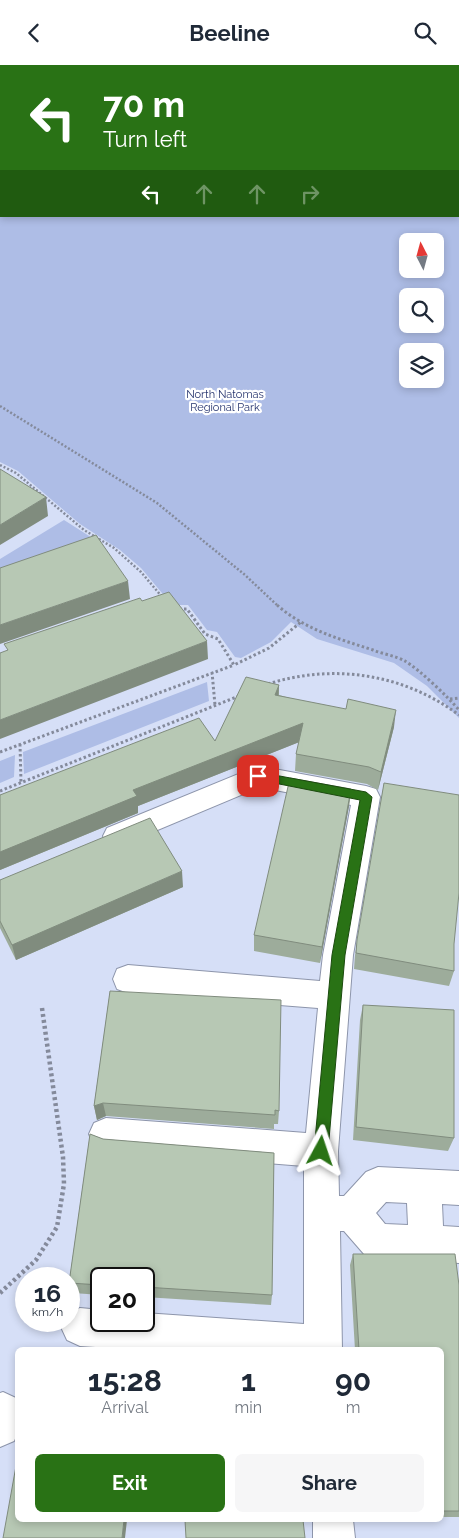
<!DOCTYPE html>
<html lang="en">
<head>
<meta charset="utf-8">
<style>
  body { margin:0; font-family:Raleway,sans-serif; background:#f6f6f7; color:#1f2937; height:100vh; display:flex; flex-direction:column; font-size:19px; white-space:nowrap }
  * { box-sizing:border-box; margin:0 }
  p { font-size:16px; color:#747a83 }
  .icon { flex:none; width:28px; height:28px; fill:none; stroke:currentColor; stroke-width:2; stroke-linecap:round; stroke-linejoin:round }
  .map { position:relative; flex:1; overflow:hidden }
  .panel { position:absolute; left:15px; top:1282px; width:429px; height:175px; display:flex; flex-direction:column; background:#fff; border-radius:8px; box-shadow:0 2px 8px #0003 }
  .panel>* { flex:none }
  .hud { position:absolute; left:0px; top:0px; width:460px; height:152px; box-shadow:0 2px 8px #0003; background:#297215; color:#fff; overflow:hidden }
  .needle { width:32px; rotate:354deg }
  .fabs { position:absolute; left:399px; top:168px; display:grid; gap:10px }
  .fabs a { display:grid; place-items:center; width:45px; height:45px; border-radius:8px; background:#fff; box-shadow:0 2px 8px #0003; font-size:25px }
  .speed { position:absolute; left:15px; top:1202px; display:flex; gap:10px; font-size:25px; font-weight:700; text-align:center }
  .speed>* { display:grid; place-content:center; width:65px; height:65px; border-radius:50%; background:#fff; box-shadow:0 2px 8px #0003; line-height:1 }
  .speed small { font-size:12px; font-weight:400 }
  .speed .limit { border:2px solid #111; border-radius:8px; background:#fff; color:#111 }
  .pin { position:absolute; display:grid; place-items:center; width:42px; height:42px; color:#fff; margin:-21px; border-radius:10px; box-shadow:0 2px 8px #0006 }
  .me { position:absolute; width:55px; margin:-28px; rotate:5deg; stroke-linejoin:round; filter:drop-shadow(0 0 4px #0008) }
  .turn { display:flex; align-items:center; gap:18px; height:105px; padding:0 20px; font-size:22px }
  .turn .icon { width:65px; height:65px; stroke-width:2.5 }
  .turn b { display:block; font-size:35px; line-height:42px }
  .lanes { display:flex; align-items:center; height:48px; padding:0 20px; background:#0003; justify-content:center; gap:25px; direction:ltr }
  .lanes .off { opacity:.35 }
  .eta { display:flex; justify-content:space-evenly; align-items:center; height:85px; text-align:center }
  .eta b { font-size:30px; font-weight:700; line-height:35px }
  .button { display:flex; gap:10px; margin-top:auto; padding:10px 20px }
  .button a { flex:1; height:58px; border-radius:8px; background:#297215; color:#fff; font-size:20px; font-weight:700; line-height:58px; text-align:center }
  .button a+a { background:#f6f6f7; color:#1f2937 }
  header { display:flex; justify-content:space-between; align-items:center; height:65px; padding:0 20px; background:#fff; font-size:22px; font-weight:700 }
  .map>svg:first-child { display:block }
</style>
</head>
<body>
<header><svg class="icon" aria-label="back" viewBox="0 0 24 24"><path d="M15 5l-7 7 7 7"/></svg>Beeline<svg class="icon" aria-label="search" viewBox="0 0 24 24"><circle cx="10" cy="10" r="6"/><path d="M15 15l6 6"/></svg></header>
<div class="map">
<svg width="459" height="1473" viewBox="0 0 459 1473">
  <rect width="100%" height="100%" fill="#d6dff7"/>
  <!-- green -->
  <path fill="#aebde6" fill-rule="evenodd" d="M 0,0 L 459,0 L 459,653 L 427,621 L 394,598 L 317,574 L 291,557 L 271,577 L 241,593 L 235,592 L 217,567 L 207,565 L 188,540 L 172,540 L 141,503 L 120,485 L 80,459 L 18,406 L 0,397 ZM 1,1 L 459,1 L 459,151 L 1,151 ZM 408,176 L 435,176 L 435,204 L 408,204 ZM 408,231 L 435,231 L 435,259 L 408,259 ZM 408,286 L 435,286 L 435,314 L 408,314 Z
    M 64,455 L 97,476 L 0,509 L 0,494 Z
    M 207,617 L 209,636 L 24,709 L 23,687 Z
    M 15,690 L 14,712 L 0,718 L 0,696 Z"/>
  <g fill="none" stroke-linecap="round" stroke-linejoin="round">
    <defs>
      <path id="minor" d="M 258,701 L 366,721 L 376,724 L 380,732 L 353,890 L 338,1086 L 339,1131 L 344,1131 L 366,1107 L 378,1102 L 459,1106 L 459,1140 L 442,1139 L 443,1161 L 459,1162 L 459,1198 L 377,1194 L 364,1189 L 344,1166 L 340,1166 L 342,1285 L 142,1285 L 80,1281 L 67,1275 L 61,1262 L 64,1256 L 69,1256 L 69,1248 L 80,1243 L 101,1245 L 101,1256 L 144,1256 L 144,1248 L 304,1259 L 304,1101 L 106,1085 L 94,1080 L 89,1069 L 94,1058 L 106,1053 L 306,1068 L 318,943 L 128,928 L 117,924 L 113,914 L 117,904 L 128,900 L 320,916 L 323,890 L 351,740 L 260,722 L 117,782 L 107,779 L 103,771 L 107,763 ZM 386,1137 L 407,1138 L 408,1160 L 385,1159 L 376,1148 Z
        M 3,1327 L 18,1334 L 18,1367 L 14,1376 L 0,1382 L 0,1328 Z
        M 313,1455 L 353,1455 L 355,1473 L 313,1473 Z"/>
    </defs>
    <!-- minor casing -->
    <use href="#minor" stroke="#8d95ab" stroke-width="2"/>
    <!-- path-far2 -->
    <path stroke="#848a9b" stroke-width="2.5" stroke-dasharray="2 2" stroke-linecap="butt" d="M 0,341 L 157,438 L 245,510 L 278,541
      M 0,400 L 16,408 L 84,465 L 114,483 L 141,507 L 163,533"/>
    <!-- path-far1 -->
    <path stroke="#848a9b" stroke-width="3" stroke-dasharray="2.5 2.5" stroke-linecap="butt" d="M 277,540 C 304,564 339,574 373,585 C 383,589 396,591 405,596 C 420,605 448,632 459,645
      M 179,544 L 187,544 L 205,569 L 218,574 L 234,600 L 269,583 L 301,557
      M 212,607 L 215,640
      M 268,619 C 334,598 404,609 459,650
      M 450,634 L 459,633
      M 20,679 L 21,718
      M 0,687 L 234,600
      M 0,726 L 239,631"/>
    <!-- path -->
    <path stroke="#848a9b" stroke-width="4.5" stroke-dasharray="3 3" stroke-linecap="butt" d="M 0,1228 L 36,1195 L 57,1162 L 64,1119 L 63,1092 L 42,943"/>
    <!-- minor -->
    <use href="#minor" fill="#fff" fill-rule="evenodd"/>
  </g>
  <!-- wall -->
  <path fill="#9dac9b" d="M 279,620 L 279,630 L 394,662 L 378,725 L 367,719 L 295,706 L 296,689 L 299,677 L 138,741 L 138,748 L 0,805 L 0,730 L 215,676 Z
    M 384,718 L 454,879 L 454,906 L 449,921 L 354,904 L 355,890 Z
    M 351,724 L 349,741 L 320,898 L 254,886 L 254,870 Z
    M 0,815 L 183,822 L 16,895 L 0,863 Z
    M 110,926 L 279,1046 L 278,1059 L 274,1059 L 274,1064 L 106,1051 L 97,1055 L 94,1041 Z
    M 363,940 L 454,1073 L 448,1086 L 353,1075 L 360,955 Z
    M 90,1069 L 103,1074 L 274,1088 L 272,1230 L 271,1240 L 144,1232 L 144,1214 L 101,1214 L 101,1230 L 73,1228 L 69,1218 Z
    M 353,1189 L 459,1220 L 459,1452 L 441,1452 L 441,1285 L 355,1285 L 350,1200 Z"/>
  <!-- shaded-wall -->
  <path fill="#808c7e" d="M 46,432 L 48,451 L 0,480 L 0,460 Z
    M 128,516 L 130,534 L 0,579 L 0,560 Z
    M 207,576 L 208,594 L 0,674 L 0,655 Z
    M 279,620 L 278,637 L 275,630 Z
    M 396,645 L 394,662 L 378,725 L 381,707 Z
    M 303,658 L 302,676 L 138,741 L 138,748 L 0,805 L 0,787 L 133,725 Z
    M 351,724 L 349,741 L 320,898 L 322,882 Z
    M 182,806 L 183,822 L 16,895 L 12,880 Z
    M 103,1038 L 106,1051 L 97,1055 L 94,1041 Z
    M 124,1455 L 127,1455 L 125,1473 L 122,1473 Z"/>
  <!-- building -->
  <path fill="#b7c8b4" stroke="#808c7e" d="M 0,404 L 46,432 L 0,460 Z
    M 96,470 L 128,516 L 0,560 L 0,503 Z
    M 169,527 L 207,576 L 0,655 L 0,588 L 8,585 L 4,579 L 140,533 L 142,536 Z
    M 246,612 L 279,620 L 275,630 L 346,644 L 348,634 L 396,645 L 381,707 L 369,702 L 296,689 L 303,658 L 133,725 L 137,731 L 0,787 L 0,730 L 199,653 L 215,676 Z
    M 290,713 L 351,724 L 322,882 L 254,870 Z
    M 384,718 L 459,730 L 459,828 L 454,879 L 454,906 L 356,888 L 357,875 Z
    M 150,753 L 182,806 L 12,880 L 0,856 L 0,815 Z
    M 110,926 L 281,935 L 279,1046 L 275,1045 L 275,1050 L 103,1038 L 94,1041 Z
    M 363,940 L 454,945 L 454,1073 L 356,1062 Z
    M 90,1069 L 103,1074 L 274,1088 L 272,1230 L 144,1222 L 144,1214 L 101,1214 L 101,1220 L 69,1218 Z
    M 353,1189 L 455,1189 L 459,1220 L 459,1446 L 441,1446 L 441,1285 L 359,1285 Z
    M 18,1390 L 18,1455 L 124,1455 L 122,1473 L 3,1473 Z
    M 185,1455 L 303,1455 L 305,1473 L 186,1473 Z"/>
  <!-- route -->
  <path fill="#297215" stroke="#1b4a0e" d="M 258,707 L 366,727 L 372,732 L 345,890 L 328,1086 L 326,1091 L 321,1093 L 316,1091 L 314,1086 L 332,890 L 360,735 L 254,714 L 253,711 Z"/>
  <g text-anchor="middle" stroke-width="4.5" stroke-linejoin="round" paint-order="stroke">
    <!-- far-park labels -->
    <g font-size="11" fill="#25336d" stroke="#fff">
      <text x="225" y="333">North Natomas<tspan x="225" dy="13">Regional Park</tspan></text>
    </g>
  </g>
</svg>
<div class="fabs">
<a><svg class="needle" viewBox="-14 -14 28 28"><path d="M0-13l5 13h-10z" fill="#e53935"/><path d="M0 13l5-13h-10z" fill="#747a83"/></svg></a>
<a><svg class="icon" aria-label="search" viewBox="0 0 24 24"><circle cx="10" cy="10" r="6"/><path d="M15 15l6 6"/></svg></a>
<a><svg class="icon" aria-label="layers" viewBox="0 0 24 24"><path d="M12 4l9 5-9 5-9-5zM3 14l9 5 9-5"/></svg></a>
</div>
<div class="speed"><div>16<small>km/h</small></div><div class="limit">20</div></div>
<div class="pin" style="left:258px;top:711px;background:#d93025"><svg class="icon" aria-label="arrive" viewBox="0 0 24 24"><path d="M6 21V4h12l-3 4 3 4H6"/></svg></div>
<svg class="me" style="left:321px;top:1086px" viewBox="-20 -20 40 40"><path d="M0-17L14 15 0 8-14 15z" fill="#297215" stroke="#fff" stroke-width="4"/></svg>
<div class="hud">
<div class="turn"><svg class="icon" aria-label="left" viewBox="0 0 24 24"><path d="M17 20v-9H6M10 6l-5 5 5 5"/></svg><div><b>70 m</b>Turn left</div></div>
<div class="lanes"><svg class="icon" aria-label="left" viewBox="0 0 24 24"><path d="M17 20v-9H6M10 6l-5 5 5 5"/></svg><svg class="icon off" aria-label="ahead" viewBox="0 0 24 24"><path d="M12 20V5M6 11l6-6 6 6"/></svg><svg class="icon off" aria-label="ahead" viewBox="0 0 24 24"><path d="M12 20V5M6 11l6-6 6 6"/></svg><svg class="icon off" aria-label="right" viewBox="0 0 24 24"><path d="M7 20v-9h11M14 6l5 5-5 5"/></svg></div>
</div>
<section class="panel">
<div class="eta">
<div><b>15:28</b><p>Arrival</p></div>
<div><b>1</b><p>min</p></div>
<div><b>90</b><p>m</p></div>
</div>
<div class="button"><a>Exit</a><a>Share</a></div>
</section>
</div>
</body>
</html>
